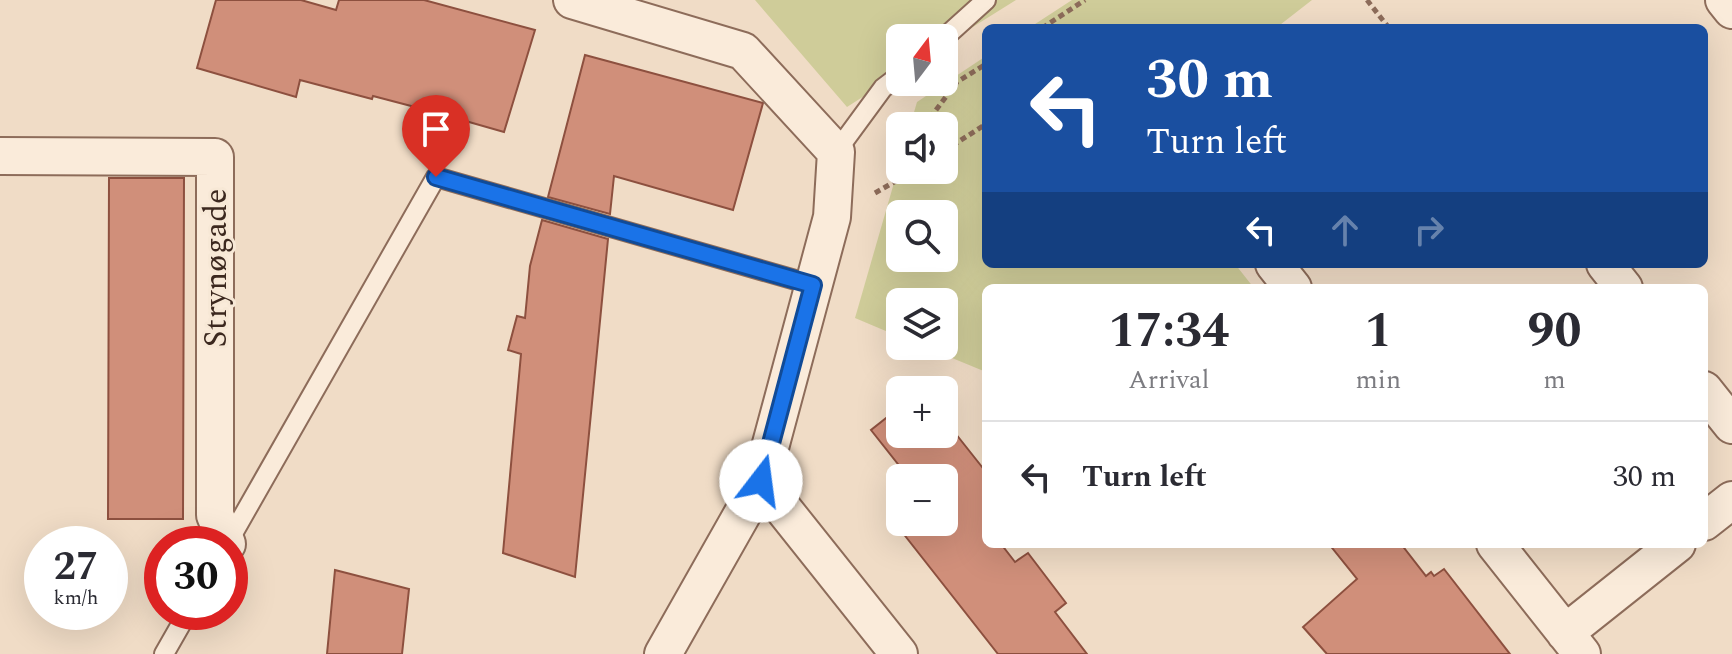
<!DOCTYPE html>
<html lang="en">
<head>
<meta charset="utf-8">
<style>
  body { margin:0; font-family:Spectral,serif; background:#f2f2f3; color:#2b2b33; height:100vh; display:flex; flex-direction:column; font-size:30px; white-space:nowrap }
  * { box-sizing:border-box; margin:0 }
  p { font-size:26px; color:#7c7c81 }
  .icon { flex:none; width:44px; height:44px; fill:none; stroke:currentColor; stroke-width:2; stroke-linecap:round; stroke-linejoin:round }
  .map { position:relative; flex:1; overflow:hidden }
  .panel { position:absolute; left:982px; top:284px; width:726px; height:264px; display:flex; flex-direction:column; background:#fff; border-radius:12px; box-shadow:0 8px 32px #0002 }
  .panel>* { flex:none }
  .banner { position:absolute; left:982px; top:24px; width:726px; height:244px; border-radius:12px; box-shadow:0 8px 32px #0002; background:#1a4fa0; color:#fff; overflow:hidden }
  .needle { width:52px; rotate:16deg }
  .controls { position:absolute; left:886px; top:24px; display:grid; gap:16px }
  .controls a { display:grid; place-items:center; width:72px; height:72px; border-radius:12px; background:#fff; box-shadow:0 8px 32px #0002; font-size:40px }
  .speed { position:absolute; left:24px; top:526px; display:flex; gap:16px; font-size:40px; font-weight:700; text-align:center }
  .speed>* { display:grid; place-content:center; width:104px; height:104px; border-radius:50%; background:#fff; box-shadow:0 8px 32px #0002; line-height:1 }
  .speed small { font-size:20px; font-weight:400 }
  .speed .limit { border:12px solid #d22; background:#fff; color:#111 }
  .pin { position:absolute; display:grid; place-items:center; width:68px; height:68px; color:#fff; margin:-82px -34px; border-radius:50% 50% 50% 0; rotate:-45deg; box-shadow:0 0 8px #0007 }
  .pin .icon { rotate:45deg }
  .me { position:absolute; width:88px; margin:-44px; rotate:15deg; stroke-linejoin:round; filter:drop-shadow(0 0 6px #0008) }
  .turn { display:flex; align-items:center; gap:28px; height:168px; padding:0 32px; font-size:36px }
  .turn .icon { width:104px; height:104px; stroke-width:2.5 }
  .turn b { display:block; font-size:56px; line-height:68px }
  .lanes { display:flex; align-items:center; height:76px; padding:0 32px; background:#0003; justify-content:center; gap:40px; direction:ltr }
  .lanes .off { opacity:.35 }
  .eta { display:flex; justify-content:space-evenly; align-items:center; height:136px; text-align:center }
  .eta b { font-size:48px; font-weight:700; line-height:56px }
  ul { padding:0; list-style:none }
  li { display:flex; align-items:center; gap:24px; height:112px; padding:0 32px; border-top:2px solid #e1e1e2 }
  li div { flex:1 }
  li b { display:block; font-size:30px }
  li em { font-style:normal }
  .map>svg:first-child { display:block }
</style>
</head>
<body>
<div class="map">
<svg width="1732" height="654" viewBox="0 0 1732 654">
  <rect width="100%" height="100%" fill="#f0dcc6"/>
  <!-- green -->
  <path fill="#cfcc99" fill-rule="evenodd" d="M 755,0 L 1016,0 L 944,45 L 944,38 L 900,38 L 900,73 L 847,107 Z
    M 1072,0 L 1312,0 L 1276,28 L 1029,28 Z
    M 986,56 L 986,264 L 1235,264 L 1254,288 L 986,288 L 986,372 L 923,346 L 944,346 L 944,302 L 900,302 L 900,337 L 855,318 L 900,162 L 900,170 L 944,170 L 944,126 L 910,126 L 917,102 ZM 900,214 L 944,214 L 944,258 L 900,258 Z"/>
  <!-- building -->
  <path fill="#d08f7a" stroke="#8d503f" stroke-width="2" d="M 216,0 L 301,0 L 336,10 L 339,0 L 424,0 L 535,30 L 504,132 L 434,112 L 373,96 L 372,99 L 300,80 L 296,97 L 197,68 Z
    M 585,55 L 763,103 L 733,210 L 614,176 L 610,214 L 548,197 Z
    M 109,178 L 184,178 L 183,519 L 108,519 Z
    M 542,220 L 608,239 L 575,577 L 503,553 L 521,354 L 508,350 L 517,316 L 525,318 L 530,266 Z
    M 900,407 L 900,434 L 944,434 L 944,419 L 986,472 L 986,544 L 1001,544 L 1015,562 L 1028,553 L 1066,603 L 1055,612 L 1087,654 L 998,654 L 895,523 L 900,519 L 900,522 L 944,522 L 944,478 L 909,478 L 871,430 Z
    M 1329,544 L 1401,544 L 1426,576 L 1431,572 L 1434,576 L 1444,569 L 1510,654 L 1327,654 L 1303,627 L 1357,579 Z
    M 335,570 L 409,589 L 402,654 L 327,654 Z"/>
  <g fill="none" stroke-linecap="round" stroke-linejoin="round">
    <defs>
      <path id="service" d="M 944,38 L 986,0
        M 836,152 L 883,88 L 900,75
        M 227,544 L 436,177 L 813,285
        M 164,654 L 188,612"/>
      <path id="minor" d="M 572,0 L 743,51 L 836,152 L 832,217 L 761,481 L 663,654
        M 1724,0 L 1732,10
        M 0,156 L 215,157 L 215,515 L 227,544
        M 1274,264 L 1293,288
        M 1605,264 L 1624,288
        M 1704,390 L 1732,425
        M 761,481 L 899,654
        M 1704,522 L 1732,500
        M 1495,544 L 1582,654
        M 1565,633 L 1677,544"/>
    </defs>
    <!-- service casing -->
    <use href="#service" stroke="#8d6c5a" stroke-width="22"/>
    <!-- minor casing -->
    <use href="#minor" stroke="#8d6c5a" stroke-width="40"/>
    <!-- path -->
    <path stroke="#8d6c5a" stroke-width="5" stroke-dasharray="6 4" stroke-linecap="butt" d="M 1367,0 L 1389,28
      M 1042,28 L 1085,0
      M 924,126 L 957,82 L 986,64
      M 944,151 L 986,124
      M 875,193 L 915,170"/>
    <!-- service -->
    <use href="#service" stroke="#faebda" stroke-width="18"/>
    <!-- minor -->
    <use href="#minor" stroke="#faebda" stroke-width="36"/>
  </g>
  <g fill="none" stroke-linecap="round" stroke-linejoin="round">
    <defs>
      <path id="route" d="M 436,177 L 813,285 L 761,481"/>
    </defs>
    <!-- route casing -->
    <use href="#route" stroke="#114b97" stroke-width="20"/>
    <!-- route -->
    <use href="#route" stroke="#1a73e8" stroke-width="14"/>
  </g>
  <g text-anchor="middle" stroke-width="6" stroke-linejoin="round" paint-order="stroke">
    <!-- street labels -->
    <g font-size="32" fill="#3c281f" stroke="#f7e8d6">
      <text transform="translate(215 268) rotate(-90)" y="11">Strynøgade</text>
    </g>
  </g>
</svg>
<div class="controls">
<a><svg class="needle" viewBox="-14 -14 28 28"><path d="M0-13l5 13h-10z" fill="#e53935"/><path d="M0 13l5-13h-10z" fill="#7c7c81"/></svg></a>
<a><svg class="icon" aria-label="sound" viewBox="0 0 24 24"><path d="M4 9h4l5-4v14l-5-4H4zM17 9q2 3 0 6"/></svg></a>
<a><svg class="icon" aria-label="search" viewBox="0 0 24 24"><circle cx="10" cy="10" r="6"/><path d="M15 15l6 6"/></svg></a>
<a><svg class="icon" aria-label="layers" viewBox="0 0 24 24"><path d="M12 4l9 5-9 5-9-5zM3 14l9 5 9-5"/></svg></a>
<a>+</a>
<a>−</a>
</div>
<div class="speed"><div>27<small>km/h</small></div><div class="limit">30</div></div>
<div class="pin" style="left:436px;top:177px;background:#d93025"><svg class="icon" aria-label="arrive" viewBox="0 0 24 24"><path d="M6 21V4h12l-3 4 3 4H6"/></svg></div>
<svg class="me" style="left:761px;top:481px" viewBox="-20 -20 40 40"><circle r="19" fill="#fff"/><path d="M0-13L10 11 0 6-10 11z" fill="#1a73e8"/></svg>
<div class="banner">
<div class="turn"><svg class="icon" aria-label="left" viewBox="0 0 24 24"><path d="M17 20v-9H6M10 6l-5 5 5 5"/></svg><div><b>30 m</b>Turn left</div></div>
<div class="lanes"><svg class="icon" aria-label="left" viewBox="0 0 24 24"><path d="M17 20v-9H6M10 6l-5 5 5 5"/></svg><svg class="icon off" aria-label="ahead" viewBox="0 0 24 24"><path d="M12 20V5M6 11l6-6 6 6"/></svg><svg class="icon off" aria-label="right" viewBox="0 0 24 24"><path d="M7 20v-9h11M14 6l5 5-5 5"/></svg></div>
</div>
<section class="panel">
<div class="eta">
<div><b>17:34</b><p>Arrival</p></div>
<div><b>1</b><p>min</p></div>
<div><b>90</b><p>m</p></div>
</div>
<ul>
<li><svg class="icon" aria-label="left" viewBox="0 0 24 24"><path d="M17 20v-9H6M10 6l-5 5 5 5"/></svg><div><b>Turn left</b></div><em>30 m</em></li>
</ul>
</section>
</div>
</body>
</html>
